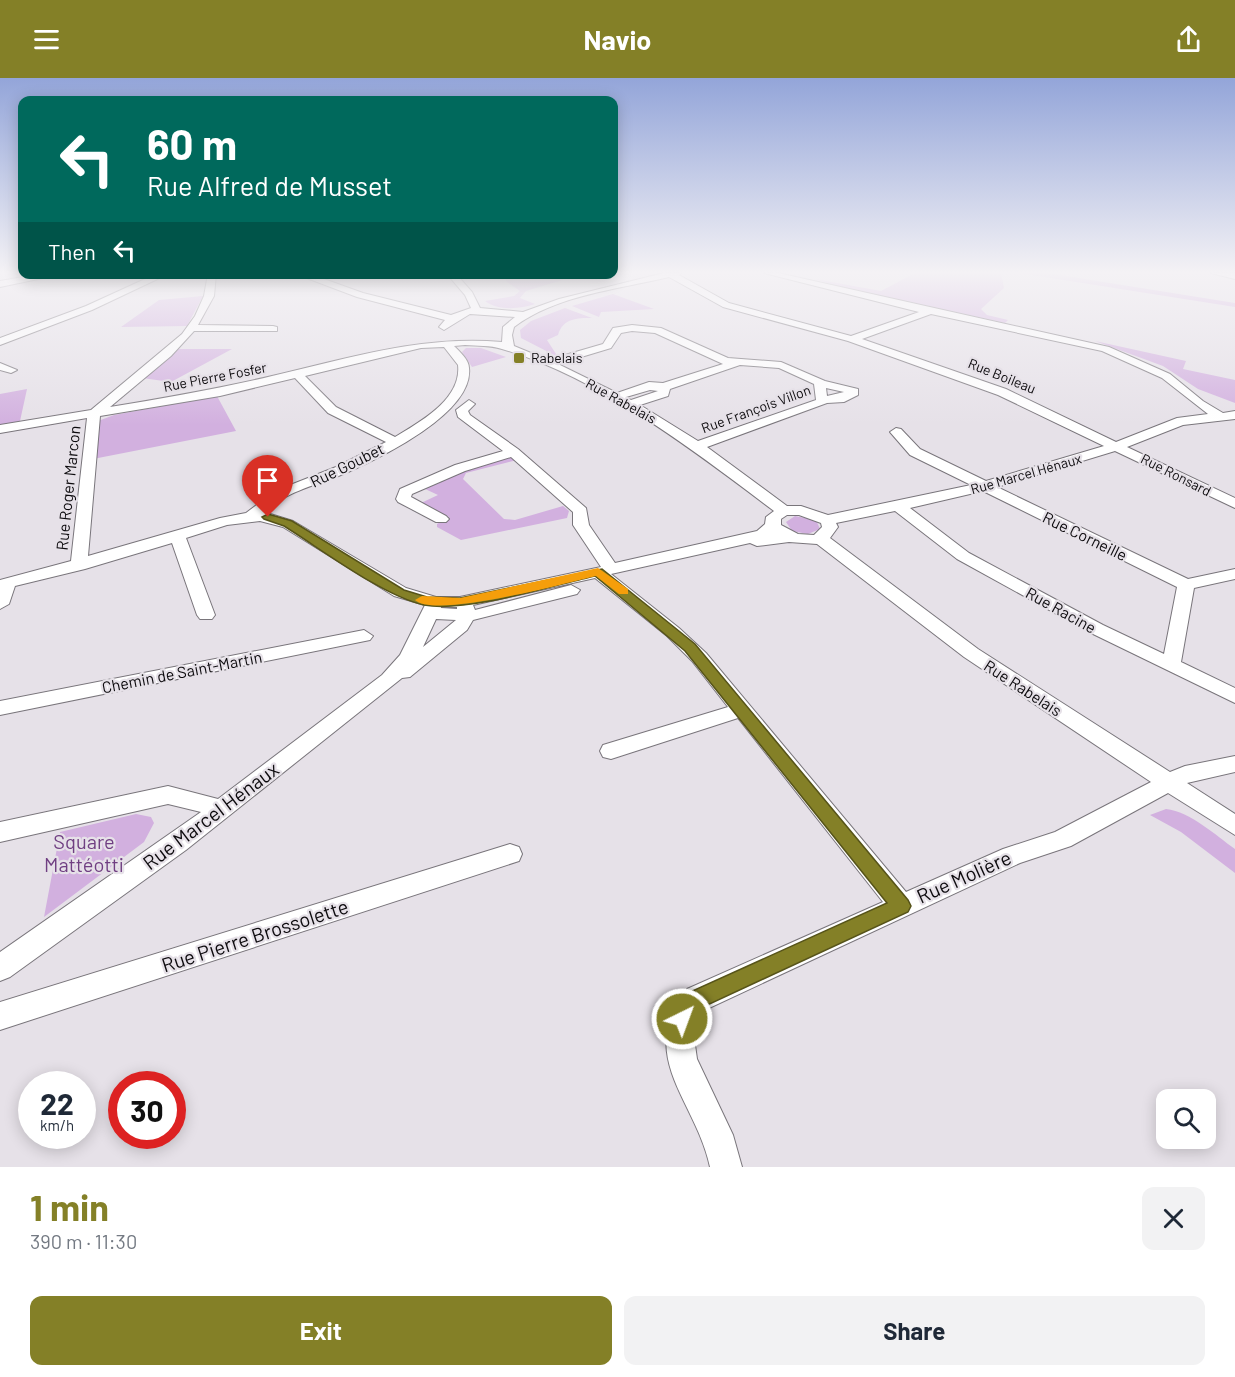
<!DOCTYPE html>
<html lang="en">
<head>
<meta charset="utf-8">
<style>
  body { margin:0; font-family:Barlow,sans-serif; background:#f2f2f3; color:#1f2937; height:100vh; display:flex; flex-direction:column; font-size:22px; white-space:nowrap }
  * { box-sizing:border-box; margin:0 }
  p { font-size:20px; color:#747a83 }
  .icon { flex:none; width:33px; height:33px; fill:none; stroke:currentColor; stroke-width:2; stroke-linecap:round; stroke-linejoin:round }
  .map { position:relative; height:1089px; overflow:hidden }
  .sheet { display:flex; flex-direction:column; background:#fff; flex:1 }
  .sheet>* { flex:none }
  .guide { position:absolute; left:18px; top:18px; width:600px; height:183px; border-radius:12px; box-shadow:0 3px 15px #0003; background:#00695c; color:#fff; overflow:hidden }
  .tools { position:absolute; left:1156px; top:1011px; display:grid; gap:12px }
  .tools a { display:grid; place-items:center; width:60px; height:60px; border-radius:12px; background:#fff; box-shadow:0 3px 15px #0003; font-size:30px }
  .speed { position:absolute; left:18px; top:993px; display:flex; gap:12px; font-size:30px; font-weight:700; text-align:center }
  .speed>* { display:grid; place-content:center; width:78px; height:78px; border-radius:50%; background:#fff; box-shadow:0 3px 15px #0003; line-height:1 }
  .speed small { font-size:15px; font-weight:400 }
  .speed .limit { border:9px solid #d22; background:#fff; color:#111 }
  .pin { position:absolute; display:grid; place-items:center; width:51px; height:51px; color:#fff; margin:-62px -26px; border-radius:50% 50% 50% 0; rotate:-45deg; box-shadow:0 0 6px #0007 }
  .pin .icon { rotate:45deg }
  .me { position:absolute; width:66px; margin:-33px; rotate:42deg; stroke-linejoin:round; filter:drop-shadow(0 0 4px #0008) }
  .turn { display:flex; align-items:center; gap:21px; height:126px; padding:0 30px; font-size:27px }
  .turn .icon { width:78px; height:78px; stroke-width:2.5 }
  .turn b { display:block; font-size:42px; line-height:51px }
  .then { display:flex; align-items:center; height:57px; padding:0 30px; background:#0003; gap:12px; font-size:22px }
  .round { display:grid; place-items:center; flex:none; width:63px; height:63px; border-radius:12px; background:#f2f2f3 }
  .headline { display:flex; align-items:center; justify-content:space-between; height:102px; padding:0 30px }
  h1 { font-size:36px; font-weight:700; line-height:45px; color:#848027 }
  .primary-button { display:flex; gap:12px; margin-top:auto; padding:12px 30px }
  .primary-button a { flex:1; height:69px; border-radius:12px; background:#848027; color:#fff; font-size:24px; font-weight:700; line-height:69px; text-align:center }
  .primary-button a+a { background:#f2f2f3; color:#1f2937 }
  header { display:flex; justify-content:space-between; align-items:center; height:78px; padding:0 30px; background:#848027; color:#fff; font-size:27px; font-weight:700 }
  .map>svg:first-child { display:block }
</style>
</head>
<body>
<header><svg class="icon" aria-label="menu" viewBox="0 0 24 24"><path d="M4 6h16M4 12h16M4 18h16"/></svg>Navio<svg class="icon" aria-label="share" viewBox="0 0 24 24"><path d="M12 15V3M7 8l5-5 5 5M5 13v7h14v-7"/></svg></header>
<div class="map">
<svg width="1235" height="1089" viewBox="0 0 1235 1089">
  <rect width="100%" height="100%" fill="#e6e1e8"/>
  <!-- green -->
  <path fill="#d2b0df" d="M 915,195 L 1001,195 L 1004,210 L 981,231 L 987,237 L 1008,242 L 1005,245 L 843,210 L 815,201 L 881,213 Z
    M 1019,195 L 1047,195 L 1235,225 L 1235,229 Z
    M 530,197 L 534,198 L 602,197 L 579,197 L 526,213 L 520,220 L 535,226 C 520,231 498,233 485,223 L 514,218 L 520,213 L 507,204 L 504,197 Z
    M 613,216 L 654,231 L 601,234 L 599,239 L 572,228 Z
    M 203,218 L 187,248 L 121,249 L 159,222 Z
    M 565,230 L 592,240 C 577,240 563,240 558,257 L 547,262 L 558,279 L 521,260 L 520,252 L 531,243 Z
    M 1095,263 L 1186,283 L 1183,291 L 1235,302 L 1235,325 L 1198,311 L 1163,288 Z
    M 466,270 L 481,270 L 506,279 L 472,289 L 462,274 Z
    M 177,271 L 232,271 L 171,304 L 142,300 Z
    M 27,311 L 20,343 L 0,347 L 0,316 Z
    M 217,318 L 236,353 L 93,381 L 98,343 L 114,337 Z
    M 513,379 L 517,382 L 466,395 L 463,401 L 504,441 L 515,442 L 563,428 L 569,433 L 567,440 L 461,462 L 437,449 L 437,446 L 449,439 L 421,425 L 438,417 L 423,410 L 462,393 Z
    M 795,438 L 816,442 L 820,451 L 808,456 L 792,453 L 786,444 Z
    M 1166,731 C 1191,734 1215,757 1235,771 L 1235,795 L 1181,754 L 1150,737 Z
    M 136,736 L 151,739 L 154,745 L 144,764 L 44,839 L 60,754 Z"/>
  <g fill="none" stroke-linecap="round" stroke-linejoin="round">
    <defs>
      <path id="minor" d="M 664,195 L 681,195 L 679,197 L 729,225 L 851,258 L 919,234 L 764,195 L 778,195 L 1109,269 L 1170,296 L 1203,323 L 1223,335 L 1235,333 L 1235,341 L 1183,347 L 1127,369 L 1235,420 L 1235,430 L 1115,373 L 997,409 L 1188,501 L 1235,491 L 1235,501 L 1194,510 L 1181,584 L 1235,610 L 1235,625 L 1091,555 L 957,481 L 895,433 L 836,445 L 838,449 L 830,460 L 978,571 L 1170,694 L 1185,688 L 1235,678 L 1235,694 L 1187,705 L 1235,736 L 1235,757 L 1168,715 L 1071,768 L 1020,785 L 707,931 L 696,945 L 694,960 L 697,981 L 733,1057 L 742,1089 L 710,1089 C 696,1022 635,979 687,911 L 883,824 L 738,640 L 611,681 L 603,679 L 600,673 L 603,667 L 728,629 L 692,583 L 667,558 L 595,500 L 473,527 L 475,532 L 571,507 L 580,512 L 577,516 L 473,542 L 467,552 L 410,599 L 402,600 L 186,772 L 10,899 L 0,903 L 0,874 L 201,734 L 168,726 L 0,764 L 0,744 L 168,708 L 218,721 L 382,597 L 400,577 L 425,527 L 394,518 L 283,449 L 260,443 L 227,447 L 186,460 L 215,537 L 212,541 L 200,541 L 197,537 L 172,465 L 85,491 L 15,508 L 9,526 L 0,531 L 0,502 L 71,483 L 87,340 L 0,355 L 0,347 L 91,332 L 182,256 L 195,238 L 204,218 L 208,196 L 216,196 L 214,218 L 198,247 L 273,248 L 277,249 L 277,253 L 194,253 L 171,278 L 110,329 C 164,320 218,311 272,298 C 349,280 422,257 502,264 L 503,249 L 515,239 L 470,236 L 444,252 L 439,249 L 445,242 L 357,219 L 296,196 L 310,196 L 363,215 L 451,237 L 471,230 L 465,217 L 447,196 L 456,196 L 472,214 L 480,230 L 523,234 L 559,221 ZM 669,199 L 723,229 L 848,263 L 998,317 L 1104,368 L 986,403 L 920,371 L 901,351 L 896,350 L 890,354 L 910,377 L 971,407 L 828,437 L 801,428 L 787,428 L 707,369 L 827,325 L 844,324 L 858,317 L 858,311 L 825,303 L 781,284 L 728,280 L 661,250 L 632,247 L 613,250 L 603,266 L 548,282 L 514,268 L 512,257 L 514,249 C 556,217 619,211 669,199 ZM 931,236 L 1102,273 L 1162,300 L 1208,336 L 1177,340 L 1116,364 L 1006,311 L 862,261 ZM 632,253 L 655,255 L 723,286 L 663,305 L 649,304 L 617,315 L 558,286 L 611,270 L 621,255 ZM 465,267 C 477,268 490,267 502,271 C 598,299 695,373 774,433 L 766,439 L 765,446 L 757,453 L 615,485 L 589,447 L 586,430 L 518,371 L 470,337 L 468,333 L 475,326 L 469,322 L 456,332 L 458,339 L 503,373 L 455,387 L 400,411 L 396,421 L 398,424 L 436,444 L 446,444 L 449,441 L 446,438 L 411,419 L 412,416 L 465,393 L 511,379 L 573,434 L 573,447 L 601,489 L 460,519 L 436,519 L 406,510 L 293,443 L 264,434 C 286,413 318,407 346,395 C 380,380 474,335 469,290 C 469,282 460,274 454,268 ZM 444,269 L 458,287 C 462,321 420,344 395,359 L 336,329 L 305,298 L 421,270 ZM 740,287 L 779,290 L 814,306 L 816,322 L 698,363 L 640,327 L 668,318 L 670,311 ZM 295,300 L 328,335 L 386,364 L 336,389 L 275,413 L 246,435 L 220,440 L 88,478 L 100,338 L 220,318 ZM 826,310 L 844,314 L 827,318 ZM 650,312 L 658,313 L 631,322 L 626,319 ZM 983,413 L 1177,509 L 1164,576 L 1103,547 L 969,475 L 910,430 ZM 787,437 L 799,437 L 821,445 L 822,449 L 814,457 L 798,456 L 781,447 L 781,441 ZM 789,464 L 817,466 L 964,579 L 1151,704 L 1055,754 L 1003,771 L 906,814 L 706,575 L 679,550 L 611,496 L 750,465 L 757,468 ZM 441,529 L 457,529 L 457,531 L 441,530 ZM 436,541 L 456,542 L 423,569 Z
        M 1211,195 L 1235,195 L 1235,201 Z
        M 40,196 L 62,196 L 0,209 L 0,203 Z
        M 156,196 L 168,196 L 92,232 L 0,267 L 0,260 L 86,228 Z
        M 0,285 L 17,292 L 11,295 L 0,292 Z
        M 364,552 L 373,558 L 370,562 L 0,637 L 0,623 Z
        M 510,766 L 519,769 L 522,776 L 519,783 L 0,952 L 0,924 Z"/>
    </defs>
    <!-- minor casing -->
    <use href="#minor" stroke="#79757b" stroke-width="2"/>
    <!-- minor -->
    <use href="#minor" fill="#fff" fill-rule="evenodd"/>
  </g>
  <!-- sky -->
  <linearGradient id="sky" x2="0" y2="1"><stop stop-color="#93a5d9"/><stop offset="0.56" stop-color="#f4f2f5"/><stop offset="1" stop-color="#f4f2f5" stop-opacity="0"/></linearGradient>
  <rect width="1235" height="347" fill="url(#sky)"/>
  <!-- route -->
  <path fill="#848027" stroke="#565319" stroke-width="1.5" d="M 268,436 L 292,443 L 404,512 L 427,519 L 460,520 L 602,491 L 695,566 L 908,822 L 911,828 L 908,834 L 705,928 L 689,948 L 682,951 L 674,948 L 671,941 L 690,914 L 887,825 L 685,573 L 595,498 C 551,508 466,535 424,527 C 383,518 321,471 284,448 L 264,441 L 262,439 Z"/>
  <!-- slow -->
  <path fill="#f59e0b" d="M 598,490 L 628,511 L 628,516 L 619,516 L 596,498 C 566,505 435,541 415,522 L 422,518 L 460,520 Z"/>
  <!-- markers -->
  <rect fill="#848027" stroke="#e6e1e8" stroke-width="2" x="513" y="274" width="12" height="12" rx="3"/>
  <g text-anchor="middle" stroke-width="4.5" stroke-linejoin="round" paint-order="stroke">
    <!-- far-poi labels -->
    <g font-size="14" fill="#0c0a0d" stroke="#e6e1e8" text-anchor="start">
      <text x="531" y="285">Rabelais</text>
    </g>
    <!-- far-street labels -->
    <g font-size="14" fill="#0c0a0d" stroke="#e6e1e8">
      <text transform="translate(1002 298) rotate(22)" y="5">Rue Boileau</text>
      <text transform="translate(215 299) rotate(-11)" y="5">Rue Pierre Fosfer</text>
      <text transform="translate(621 323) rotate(29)" y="5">Rue Rabelais</text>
      <text transform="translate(756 331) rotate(-20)" y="5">Rue François Villon</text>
      <text transform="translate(1026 396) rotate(-16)" y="5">Rue Marcel Hénaux</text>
      <text transform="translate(1176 397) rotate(27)" y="5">Rue Ronsard</text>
    </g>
    <!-- street labels -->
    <g font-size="16" fill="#0c0a0d" stroke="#e6e1e8">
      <text transform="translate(347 387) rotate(-26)" y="6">Rue Goubet</text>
      <text transform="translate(68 410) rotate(-84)" y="6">Rue Roger Marcon</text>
      <text transform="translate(1085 458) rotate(26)" y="6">Rue Corneille</text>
      <text transform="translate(1061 532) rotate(29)" y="6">Rue Racine</text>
      <text transform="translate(182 594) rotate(-11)" y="6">Chemin de Saint-Martin</text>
      <text transform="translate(1023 610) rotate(33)" y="6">Rue Rabelais</text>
    </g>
    <!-- near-street labels -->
    <g font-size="20" fill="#0c0a0d" stroke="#e6e1e8">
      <text transform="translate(211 738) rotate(-37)" y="7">Rue Marcel Hénaux</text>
      <text transform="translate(964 799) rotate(-24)" y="7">Rue Molière</text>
      <text transform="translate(255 858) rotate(-18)" y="7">Rue Pierre Brossolette</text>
    </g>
    <!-- near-park labels -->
    <g font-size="20" fill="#703f82" stroke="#e6e1e8">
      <text x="84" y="771">Square<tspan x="84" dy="23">Mattéotti</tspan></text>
    </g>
  </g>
</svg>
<div class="tools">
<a><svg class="icon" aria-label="search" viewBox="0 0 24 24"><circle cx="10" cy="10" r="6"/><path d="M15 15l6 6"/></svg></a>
</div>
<div class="speed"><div>22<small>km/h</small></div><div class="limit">30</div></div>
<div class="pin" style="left:268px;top:439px;background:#d93025"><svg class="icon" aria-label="arrive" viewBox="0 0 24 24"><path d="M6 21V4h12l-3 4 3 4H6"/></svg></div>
<svg class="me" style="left:682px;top:941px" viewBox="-20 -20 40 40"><circle r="17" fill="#848027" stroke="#fff" stroke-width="3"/><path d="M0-11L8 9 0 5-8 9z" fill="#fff"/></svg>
<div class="guide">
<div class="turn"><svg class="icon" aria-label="left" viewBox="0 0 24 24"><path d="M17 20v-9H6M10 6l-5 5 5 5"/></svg><div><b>60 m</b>Rue Alfred de Musset</div></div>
<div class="then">Then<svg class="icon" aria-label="left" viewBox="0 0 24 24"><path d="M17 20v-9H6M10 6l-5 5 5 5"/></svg></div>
</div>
</div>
<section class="sheet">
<div class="headline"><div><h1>1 min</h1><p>390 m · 11:30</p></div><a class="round"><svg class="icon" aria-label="close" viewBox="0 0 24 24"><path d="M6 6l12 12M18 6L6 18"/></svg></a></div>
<div class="primary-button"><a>Exit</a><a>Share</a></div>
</section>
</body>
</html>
